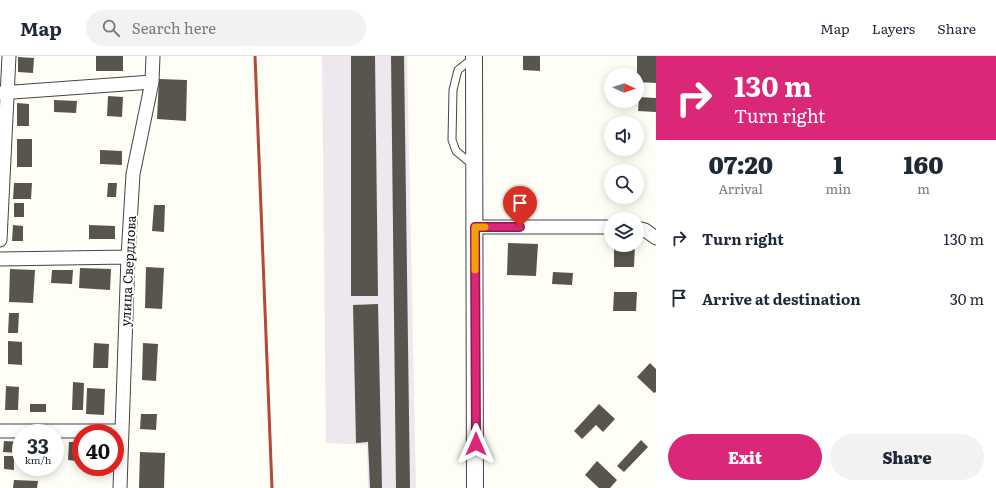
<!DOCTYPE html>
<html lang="en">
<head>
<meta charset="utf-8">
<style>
  body { margin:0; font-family:Literata,serif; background:#f2f2f3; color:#1f2937; height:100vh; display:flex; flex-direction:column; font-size:15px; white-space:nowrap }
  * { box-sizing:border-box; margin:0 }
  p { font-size:13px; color:#747a83 }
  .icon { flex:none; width:22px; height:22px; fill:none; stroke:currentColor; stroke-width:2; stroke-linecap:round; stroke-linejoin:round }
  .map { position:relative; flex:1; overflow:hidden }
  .sheet { display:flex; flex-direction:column; background:#fff; width:340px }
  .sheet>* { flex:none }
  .banner { background:#db2777; color:#fff; overflow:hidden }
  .needle { width:26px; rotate:93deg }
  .buttons { position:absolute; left:604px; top:12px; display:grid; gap:8px }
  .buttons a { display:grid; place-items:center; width:40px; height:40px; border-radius:50%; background:#fff; box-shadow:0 2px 10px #0003; font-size:20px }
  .speed { position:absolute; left:12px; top:368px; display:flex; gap:8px; font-size:20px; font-weight:700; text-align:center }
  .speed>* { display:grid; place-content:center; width:52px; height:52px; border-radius:50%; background:#fff; box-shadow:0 2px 10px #0003; line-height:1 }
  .speed small { font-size:10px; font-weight:400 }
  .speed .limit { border:6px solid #d22; background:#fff; color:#111 }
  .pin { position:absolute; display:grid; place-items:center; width:34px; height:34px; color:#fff; margin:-41px -17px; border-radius:50% 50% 50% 0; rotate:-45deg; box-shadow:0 0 4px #0007 }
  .pin .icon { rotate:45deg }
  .me { position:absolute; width:44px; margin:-22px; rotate:0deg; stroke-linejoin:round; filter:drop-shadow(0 0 3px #0008) }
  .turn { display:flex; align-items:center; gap:14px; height:84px; padding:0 12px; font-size:18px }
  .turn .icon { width:52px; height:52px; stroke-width:2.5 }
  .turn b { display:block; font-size:28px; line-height:34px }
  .eta { display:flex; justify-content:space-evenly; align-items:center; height:68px; text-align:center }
  .eta b { font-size:24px; font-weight:800; line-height:28px }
  .cta { display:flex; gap:8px; margin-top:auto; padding:8px 12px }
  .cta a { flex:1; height:46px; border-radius:24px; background:#db2777; color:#fff; font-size:16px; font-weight:800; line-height:46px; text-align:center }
  .cta a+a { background:#f2f2f3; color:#1f2937 }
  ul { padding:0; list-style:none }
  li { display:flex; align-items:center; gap:12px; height:60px; padding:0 12px }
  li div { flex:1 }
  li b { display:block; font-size:15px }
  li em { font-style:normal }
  header { display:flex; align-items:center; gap:24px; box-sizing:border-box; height:56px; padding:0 20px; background:#fff; border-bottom:1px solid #e0e1e3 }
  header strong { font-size:19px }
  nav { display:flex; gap:22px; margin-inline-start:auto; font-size:14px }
  .search { width:280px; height:36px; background:#f2f2f3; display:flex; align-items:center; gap:10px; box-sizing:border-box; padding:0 14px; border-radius:22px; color:#747a83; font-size:15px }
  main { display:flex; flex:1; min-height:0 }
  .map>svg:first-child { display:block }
</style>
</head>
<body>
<header>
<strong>Map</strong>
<div class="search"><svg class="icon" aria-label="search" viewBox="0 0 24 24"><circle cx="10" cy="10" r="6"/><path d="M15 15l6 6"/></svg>Search here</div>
<nav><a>Map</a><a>Layers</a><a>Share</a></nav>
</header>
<main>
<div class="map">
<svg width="656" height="432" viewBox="0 0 656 432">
  <rect width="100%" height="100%" fill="#fefef6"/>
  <!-- industrial -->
  <path fill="#eee7ed" d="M 322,0 L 407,0 L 416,432 L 368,432 L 367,389 L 326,387 Z"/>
  <!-- building -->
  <path fill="#58544e" d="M 96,0 L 123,0 L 123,15 L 96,15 Z
    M 351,0 L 375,0 L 378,240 L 351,240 Z
    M 391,0 L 404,0 L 410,432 L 396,432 Z
    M 523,0 L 540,0 L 540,15 L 523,14 Z
    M 637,0 L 656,0 L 656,27 L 637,26 Z
    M 18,1 L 34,2 L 33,17 L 18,16 Z
    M 159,23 L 187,24 L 186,65 L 157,63 Z
    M 108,40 L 123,41 L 122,61 L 107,60 Z
    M 639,41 L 656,42 L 656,56 L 638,55 Z
    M 54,44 L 77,45 L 76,57 L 54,56 Z
    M 17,47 L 29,48 L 29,70 L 17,70 Z
    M 17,83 L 32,83 L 32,111 L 17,111 Z
    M 100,94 L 122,95 L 122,109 L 100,108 Z
    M 14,127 L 32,127 L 31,143 L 13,143 Z
    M 108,127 L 117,127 L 116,141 L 107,141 Z
    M 14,147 L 24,147 L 24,161 L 14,161 Z
    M 154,149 L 165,149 L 164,176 L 152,175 Z
    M 13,169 L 23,170 L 23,185 L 12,185 Z
    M 89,169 L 115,170 L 115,183 L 89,183 Z
    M 508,187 L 538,188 L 536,220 L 507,219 Z
    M 614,189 L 635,189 L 634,211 L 614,211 Z
    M 146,211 L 164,212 L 162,253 L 145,252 Z
    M 80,212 L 111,213 L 110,234 L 79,232 Z
    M 10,213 L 35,214 L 33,247 L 9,246 Z
    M 52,214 L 73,214 L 72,228 L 51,227 Z
    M 553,216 L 573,217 L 572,229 L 552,228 Z
    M 614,236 L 637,236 L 636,255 L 613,255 Z
    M 378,248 L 382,432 L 370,432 L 368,386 L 356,387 L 353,249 Z
    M 9,257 L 19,257 L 18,277 L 8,277 Z
    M 8,285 L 22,286 L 22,309 L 8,308 Z
    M 94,287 L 109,288 L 108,312 L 93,312 Z
    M 143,287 L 158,288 L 156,325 L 142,324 Z
    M 650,307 L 656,313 L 656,336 L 654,337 L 637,321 Z
    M 73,326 L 84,327 L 83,354 L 72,354 Z
    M 6,330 L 19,331 L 18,354 L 5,354 Z
    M 87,332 L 105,333 L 104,359 L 86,358 Z
    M 30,348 L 46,348 L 46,356 L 30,356 Z
    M 599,348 L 615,363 L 603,376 L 596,369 L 582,383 L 574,375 Z
    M 141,358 L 157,358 L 156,374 L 140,373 Z
    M 641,384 L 648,391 L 624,416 L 617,410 Z
    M 4,385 L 21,386 L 21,397 L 3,396 Z
    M 69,386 L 78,386 L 77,405 L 68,404 Z
    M 140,396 L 165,397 L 164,432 L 139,432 Z
    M 4,400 L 14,400 L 14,414 L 4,413 Z
    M 597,405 L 617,424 L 610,432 L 599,432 L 585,419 Z
    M 14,424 L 38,425 L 37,432 L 13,432 Z"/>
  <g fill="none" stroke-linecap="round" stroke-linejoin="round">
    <defs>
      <path id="service" d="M 472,3 L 458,14 L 453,34 L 452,84 L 456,95 L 474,110"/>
      <path id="minor" d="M 0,37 L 152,26
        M 475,171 L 611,171
        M 637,172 L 645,174 L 656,182
        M 0,184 L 9,0
        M 0,203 L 128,201
        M 0,375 L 121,375
        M 120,432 L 128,201 L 133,118 L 152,26 L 153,0"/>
      <path id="tertiary" d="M 474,0 L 475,432"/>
    </defs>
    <!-- service casing -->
    <use href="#service" stroke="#444" stroke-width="9"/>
    <!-- minor casing -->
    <use href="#minor" stroke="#444" stroke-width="15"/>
    <!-- tertiary casing -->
    <use href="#tertiary" stroke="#444" stroke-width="18"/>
    <!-- service -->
    <use href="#service" stroke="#fff" stroke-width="7"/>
    <!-- minor -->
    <use href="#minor" stroke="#fff" stroke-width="13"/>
    <!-- tertiary -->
    <use href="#tertiary" stroke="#fff" stroke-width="16"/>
    <!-- rail -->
    <path stroke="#b34936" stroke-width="3" d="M 255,0 L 272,432"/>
  </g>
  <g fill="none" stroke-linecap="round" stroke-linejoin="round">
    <defs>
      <path id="route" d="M 476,388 L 475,171 L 520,171"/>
    </defs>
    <!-- route casing -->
    <use href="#route" stroke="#8e194d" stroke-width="10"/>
    <!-- route -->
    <use href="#route" stroke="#db2777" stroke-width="7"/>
    <!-- slow -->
    <path stroke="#f59e0b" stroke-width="7" d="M 475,214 L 475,171 L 485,171"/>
  </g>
  <g text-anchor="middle" stroke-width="4" stroke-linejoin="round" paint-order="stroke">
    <!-- street labels -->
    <g font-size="13" fill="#111" stroke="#fff">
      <text transform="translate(128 215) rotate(-87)" y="5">улица Свердлова</text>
    </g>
  </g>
</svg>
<div class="buttons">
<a><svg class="needle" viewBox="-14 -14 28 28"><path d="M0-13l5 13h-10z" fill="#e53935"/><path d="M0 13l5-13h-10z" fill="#747a83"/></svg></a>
<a><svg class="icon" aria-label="sound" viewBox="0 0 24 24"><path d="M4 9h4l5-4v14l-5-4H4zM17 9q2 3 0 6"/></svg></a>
<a><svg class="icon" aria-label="search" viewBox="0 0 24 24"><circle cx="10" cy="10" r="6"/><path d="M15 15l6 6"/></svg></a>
<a><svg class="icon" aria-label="layers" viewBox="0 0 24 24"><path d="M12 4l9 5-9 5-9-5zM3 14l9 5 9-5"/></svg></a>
</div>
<div class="speed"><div>33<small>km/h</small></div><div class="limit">40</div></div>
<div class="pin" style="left:520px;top:171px;background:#d93025"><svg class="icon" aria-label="arrive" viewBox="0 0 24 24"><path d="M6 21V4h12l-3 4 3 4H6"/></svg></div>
<svg class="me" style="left:476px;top:388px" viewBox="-20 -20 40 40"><path d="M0-17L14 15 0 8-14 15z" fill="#db2777" stroke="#fff" stroke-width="4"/></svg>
</div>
<section class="sheet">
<div class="banner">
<div class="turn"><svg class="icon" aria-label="right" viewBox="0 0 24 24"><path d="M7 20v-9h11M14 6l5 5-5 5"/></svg><div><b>130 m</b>Turn right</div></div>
</div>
<div class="eta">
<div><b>07:20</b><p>Arrival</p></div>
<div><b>1</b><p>min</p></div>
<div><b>160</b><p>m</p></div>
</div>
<ul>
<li><svg class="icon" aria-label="right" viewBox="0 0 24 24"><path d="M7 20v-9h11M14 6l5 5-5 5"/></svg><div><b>Turn right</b></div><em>130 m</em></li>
<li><svg class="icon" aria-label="arrive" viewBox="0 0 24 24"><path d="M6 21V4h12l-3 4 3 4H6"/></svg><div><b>Arrive at destination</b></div><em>30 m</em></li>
</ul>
<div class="cta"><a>Exit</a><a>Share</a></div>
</section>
</main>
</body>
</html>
